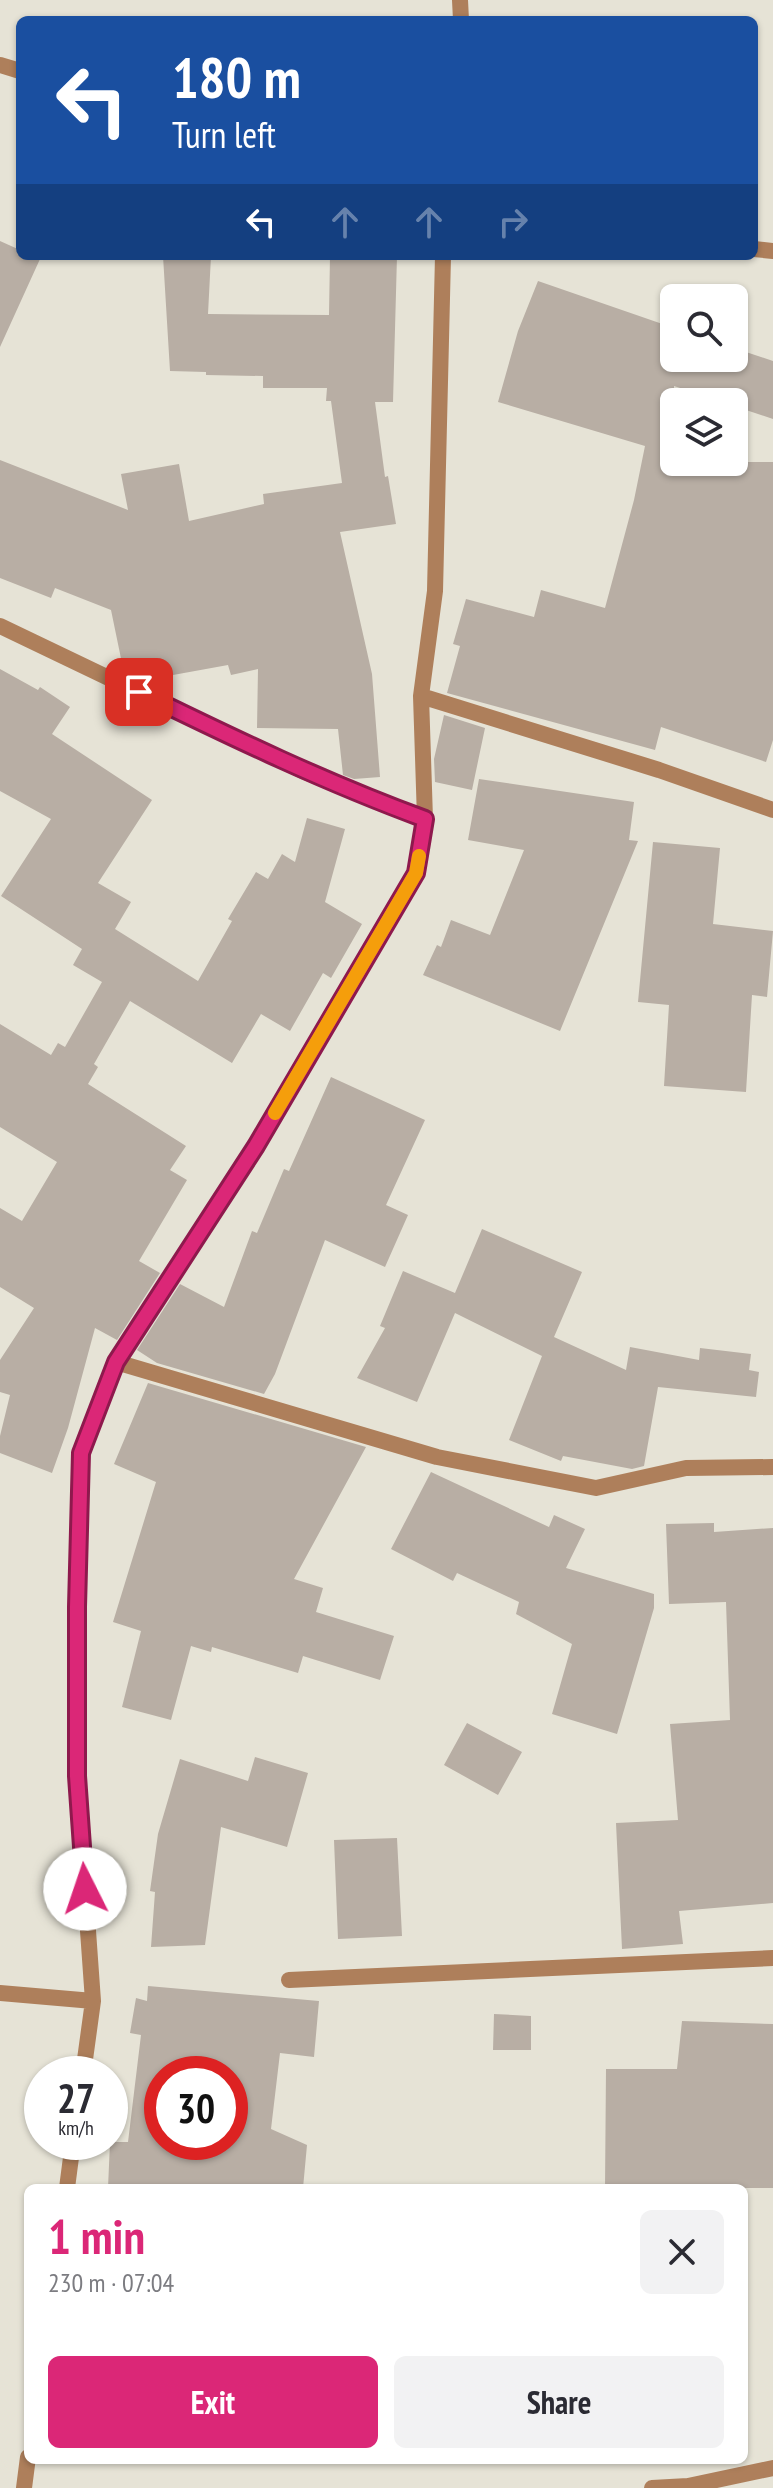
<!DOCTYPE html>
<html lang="en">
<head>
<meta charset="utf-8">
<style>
  body { margin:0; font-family:"PT Sans Narrow",sans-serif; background:#f2f2f3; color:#2b2b33; height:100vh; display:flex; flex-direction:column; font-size:30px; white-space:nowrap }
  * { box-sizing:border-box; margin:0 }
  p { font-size:26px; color:#7c7c81 }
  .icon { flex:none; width:44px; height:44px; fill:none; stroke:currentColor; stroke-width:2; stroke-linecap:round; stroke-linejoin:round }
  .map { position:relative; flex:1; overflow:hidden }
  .sheet { position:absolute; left:24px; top:2184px; width:724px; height:280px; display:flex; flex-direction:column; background:#fff; border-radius:12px; box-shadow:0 2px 6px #0004 }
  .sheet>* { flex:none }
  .top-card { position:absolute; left:16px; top:16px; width:742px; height:244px; border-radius:12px; box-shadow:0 2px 6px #0004; background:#1a4fa0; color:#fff; overflow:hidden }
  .tools { position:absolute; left:660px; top:284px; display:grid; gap:16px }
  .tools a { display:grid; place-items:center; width:88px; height:88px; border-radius:12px; background:#fff; box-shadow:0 2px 6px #0004; font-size:40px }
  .speed { position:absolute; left:24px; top:2056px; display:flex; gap:16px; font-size:40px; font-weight:700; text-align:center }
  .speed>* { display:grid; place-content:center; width:104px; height:104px; border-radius:50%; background:#fff; box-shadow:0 2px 6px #0004; line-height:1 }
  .speed small { font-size:20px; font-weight:400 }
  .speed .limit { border:12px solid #d22; background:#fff; color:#111 }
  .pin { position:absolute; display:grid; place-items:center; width:68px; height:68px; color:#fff; margin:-34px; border-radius:16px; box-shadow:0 4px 12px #0006 }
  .me { position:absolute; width:88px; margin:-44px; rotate:356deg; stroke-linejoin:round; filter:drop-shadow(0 0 6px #0008) }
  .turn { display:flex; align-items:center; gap:28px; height:168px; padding:0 24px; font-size:36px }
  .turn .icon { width:104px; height:104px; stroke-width:2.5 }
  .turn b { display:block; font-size:56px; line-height:68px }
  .lanes { display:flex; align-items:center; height:76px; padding:0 24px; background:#0003; justify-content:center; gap:40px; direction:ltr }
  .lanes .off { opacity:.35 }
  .round { display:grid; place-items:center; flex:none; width:84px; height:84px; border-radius:12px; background:#f2f2f3 }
  .head { display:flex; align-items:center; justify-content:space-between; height:136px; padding:0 24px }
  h1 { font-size:48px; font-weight:700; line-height:60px; color:#db2777 }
  .button { display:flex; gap:16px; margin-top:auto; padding:16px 24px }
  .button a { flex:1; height:92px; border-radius:12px; background:#db2777; color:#fff; font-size:32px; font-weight:700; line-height:92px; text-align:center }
  .button a+a { background:#f2f2f3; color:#2b2b33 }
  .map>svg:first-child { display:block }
</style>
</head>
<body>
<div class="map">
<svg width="773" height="2488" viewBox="0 0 773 2488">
  <rect width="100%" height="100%" fill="#e6e3d6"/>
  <!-- building -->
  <path fill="#b8aea4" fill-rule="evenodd" d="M 0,241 L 20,250 L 20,256 L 40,259 L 0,347 Z
    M 163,256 L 211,256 L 208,314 L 329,315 L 330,256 L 397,256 L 393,402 L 375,402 L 385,477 L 388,476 L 396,524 L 340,532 L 372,674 L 380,777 L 354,779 L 343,775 L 338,729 L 257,728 L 258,669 L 231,675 L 228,665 L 140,681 L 124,673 L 111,610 L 55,588 L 51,598 L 0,578 L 0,460 L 128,510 L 121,474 L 179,464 L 189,521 L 264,504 L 263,494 L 342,483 L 331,401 L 326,401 L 327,388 L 263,388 L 263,376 L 206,375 L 206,372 L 170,371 Z
    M 538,281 L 674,328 L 674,358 L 734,358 L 734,348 L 773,361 L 773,419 L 734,406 L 734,402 L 723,402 L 674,386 L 674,462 L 773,462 L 773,740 L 766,762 L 661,727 L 655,750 L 447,693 L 460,646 L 453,644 L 466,599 L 534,617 L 541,590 L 605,608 L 634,500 L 645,446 L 498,402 L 518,331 Z
    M 0,669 L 38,690 L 40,687 L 70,707 L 52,734 L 152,800 L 98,883 L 131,902 L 115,929 L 198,981 L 232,921 L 228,919 L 256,872 L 268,879 L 282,854 L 295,862 L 307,818 L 345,829 L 325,902 L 362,924 L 331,978 L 323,973 L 290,1031 L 261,1014 L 232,1063 L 130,1001 L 94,1064 L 98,1067 L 88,1084 L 186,1146 L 170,1170 L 187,1180 L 139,1261 L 160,1273 L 117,1340 L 95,1328 L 68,1428 L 52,1473 L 0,1453 L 0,1436 L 10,1395 L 0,1392 L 0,1360 L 34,1308 L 0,1287 L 0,1208 L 22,1221 L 57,1162 L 0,1127 L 0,1024 L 51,1055 L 58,1043 L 65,1047 L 102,982 L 73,965 L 82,949 L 1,896 L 51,819 L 0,791 Z
    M 444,715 L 485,728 L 472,790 L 435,782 L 434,759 Z
    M 479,779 L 634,802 L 629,840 L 638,841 L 560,1031 L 423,975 L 437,945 L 441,947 L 451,920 L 490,935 L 524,850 L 468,840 Z
    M 653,842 L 720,848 L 713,924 L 773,931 L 767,997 L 752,995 L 746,1092 L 664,1086 L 669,1005 L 638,1002 Z
    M 331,1077 L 425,1120 L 386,1205 L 408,1215 L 385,1267 L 325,1240 L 275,1374 L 264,1394 L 157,1363 L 137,1350 L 180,1284 L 224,1307 L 252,1231 L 257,1233 L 284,1169 L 289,1171 Z
    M 482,1229 L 582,1272 L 554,1337 L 626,1370 L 630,1347 L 699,1360 L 700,1348 L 751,1354 L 749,1370 L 759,1372 L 756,1397 L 658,1387 L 644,1466 L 632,1469 L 563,1456 L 561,1461 L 509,1440 L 542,1356 L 455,1313 L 417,1402 L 357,1378 L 385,1328 L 380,1326 L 403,1271 L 455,1293 Z
    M 148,1383 L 366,1447 L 294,1579 L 323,1588 L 316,1612 L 394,1636 L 380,1680 L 303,1656 L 298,1673 L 212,1647 L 211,1652 L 191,1646 L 171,1720 L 122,1707 L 141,1631 L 113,1622 L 156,1482 L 114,1464 Z
    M 431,1472 L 549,1527 L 554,1515 L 585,1529 L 566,1568 L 654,1594 L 654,1608 L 617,1734 L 552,1714 L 572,1644 L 516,1614 L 519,1602 L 457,1573 L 453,1581 L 391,1549 Z
    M 714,1523 L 714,1532 L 773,1528 L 773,1903 L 679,1911 L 683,1944 L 622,1949 L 616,1823 L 678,1820 L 670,1724 L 730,1720 L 726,1602 L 669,1604 L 666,1524 Z
    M 467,1723 L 522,1752 L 498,1795 L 444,1765 Z
    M 255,1757 L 308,1773 L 287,1847 L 221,1827 L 205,1945 L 151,1947 L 155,1892 L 150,1891 L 158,1834 L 180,1759 L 248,1781 Z
    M 397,1838 L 402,1936 L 338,1939 L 334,1840 Z
    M 148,1986 L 319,2001 L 314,2057 L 280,2053 L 271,2129 L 307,2145 L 303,2188 L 108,2188 L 110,2142 L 128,2142 L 141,2035 L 130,2033 L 136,1998 L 147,2001 ZM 162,2074 L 230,2074 L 230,2142 L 162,2142 Z
    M 494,2014 L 531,2016 L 531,2050 L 493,2050 Z
    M 682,2021 L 773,2024 L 773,2188 L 605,2188 L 606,2069 L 677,2069 Z"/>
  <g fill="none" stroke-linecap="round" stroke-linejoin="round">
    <!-- street -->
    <path stroke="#ae7f5b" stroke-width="16" d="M 460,0 L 461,20
      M 0,65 L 20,71
      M 754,249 L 773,251
      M 0,626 L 305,772 L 425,819
      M 421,696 L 659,770 L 773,810
      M 116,1362 L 437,1457 L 596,1488 L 686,1468 L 773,1467
      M 289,1980 L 773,1958
      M 0,1993 L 93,2001
      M 83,2074 L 93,2001 L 77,1776 L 77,1607 L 81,1453 L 116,1362 L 256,1146 L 416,873 L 425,819 L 421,696 L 435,591 L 443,256
      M 67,2188 L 73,2142
      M 24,2488 L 28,2457
      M 652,2488 L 688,2486 L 773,2468"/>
  </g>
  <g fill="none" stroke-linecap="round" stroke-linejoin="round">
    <defs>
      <path id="route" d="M 85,1889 L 77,1776 L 77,1607 L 81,1453 L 116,1362 L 256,1146 L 416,873 L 425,819 C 327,783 233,738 139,692"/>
    </defs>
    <!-- route casing -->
    <use href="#route" stroke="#8e194d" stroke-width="20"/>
    <!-- route -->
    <use href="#route" stroke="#db2777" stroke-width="14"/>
    <!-- slow -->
    <path stroke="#f59e0b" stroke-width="14" d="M 275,1113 L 416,873 L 419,856"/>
  </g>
</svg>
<div class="tools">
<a><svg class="icon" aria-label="search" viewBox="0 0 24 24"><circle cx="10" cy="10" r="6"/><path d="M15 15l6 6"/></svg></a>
<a><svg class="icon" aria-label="layers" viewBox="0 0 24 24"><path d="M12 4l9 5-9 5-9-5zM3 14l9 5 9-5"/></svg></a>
</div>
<div class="speed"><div>27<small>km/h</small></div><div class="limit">30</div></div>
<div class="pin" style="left:139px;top:692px;background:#d93025"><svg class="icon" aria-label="arrive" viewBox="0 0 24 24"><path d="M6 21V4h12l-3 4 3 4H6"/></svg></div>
<svg class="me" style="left:85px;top:1889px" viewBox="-20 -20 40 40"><circle r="19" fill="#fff"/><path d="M0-13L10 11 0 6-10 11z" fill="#db2777"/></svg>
<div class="top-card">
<div class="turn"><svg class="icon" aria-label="left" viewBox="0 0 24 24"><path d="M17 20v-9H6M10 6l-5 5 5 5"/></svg><div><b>180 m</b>Turn left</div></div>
<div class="lanes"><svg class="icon" aria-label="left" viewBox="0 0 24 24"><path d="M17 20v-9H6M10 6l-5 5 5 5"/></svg><svg class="icon off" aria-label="ahead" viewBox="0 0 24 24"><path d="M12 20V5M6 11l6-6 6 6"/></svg><svg class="icon off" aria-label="ahead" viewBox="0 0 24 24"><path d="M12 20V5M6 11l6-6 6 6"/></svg><svg class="icon off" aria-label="right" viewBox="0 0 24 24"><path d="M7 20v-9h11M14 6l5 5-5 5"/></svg></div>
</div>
<section class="sheet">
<div class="head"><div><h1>1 min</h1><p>230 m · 07:04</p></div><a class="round"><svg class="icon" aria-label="close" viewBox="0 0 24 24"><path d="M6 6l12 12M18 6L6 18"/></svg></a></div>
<div class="button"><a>Exit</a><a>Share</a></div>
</section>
</div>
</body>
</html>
